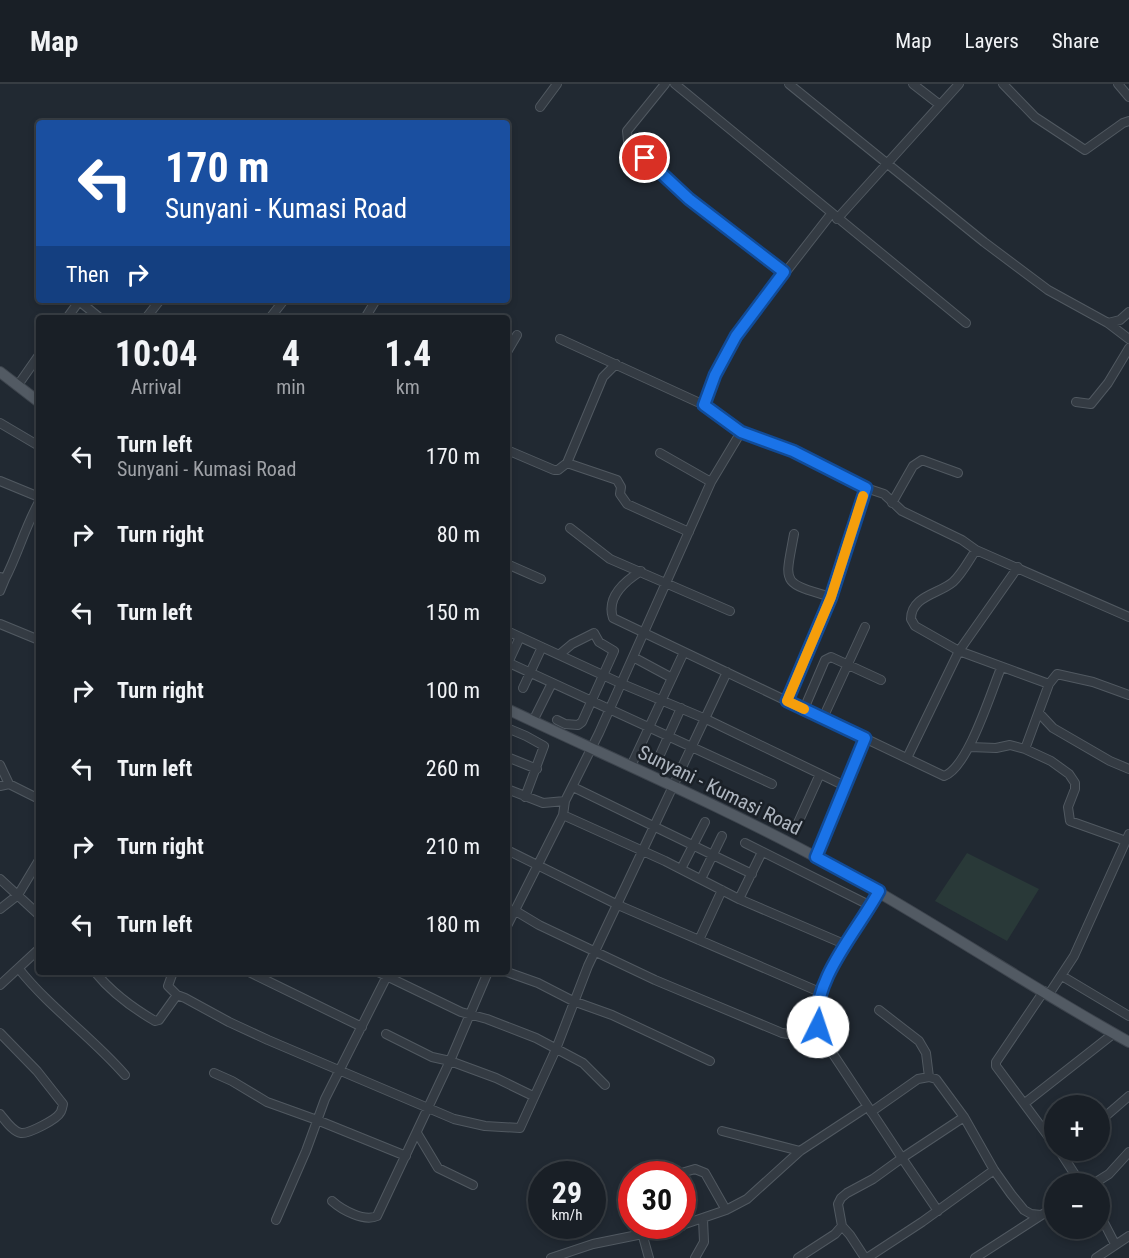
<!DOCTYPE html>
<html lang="en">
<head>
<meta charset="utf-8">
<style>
  body { margin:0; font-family:"Roboto Condensed",sans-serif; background:#262c32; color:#f1f3f6; height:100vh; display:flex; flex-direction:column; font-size:22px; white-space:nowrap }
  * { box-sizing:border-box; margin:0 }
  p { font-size:20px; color:#9fa2a7 }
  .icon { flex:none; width:33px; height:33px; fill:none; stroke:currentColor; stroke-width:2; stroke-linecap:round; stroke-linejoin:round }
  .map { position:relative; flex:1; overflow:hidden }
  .sheet { position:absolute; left:36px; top:231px; width:474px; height:660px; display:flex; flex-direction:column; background:#191f26; border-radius:6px; box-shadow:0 3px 9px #0003,0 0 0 2px #373d43 }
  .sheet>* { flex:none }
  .hud { position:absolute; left:36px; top:36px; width:474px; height:183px; border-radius:6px; box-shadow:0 3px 9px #0003,0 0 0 2px #373d43; background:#1a4fa0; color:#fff; overflow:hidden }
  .tools { position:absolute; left:1044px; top:1011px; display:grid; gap:12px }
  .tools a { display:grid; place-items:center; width:66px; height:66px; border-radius:50%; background:#191f26; box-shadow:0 3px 9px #0003,0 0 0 2px #373d43; font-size:30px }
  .speed { position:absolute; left:528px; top:1077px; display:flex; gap:12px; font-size:30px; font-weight:700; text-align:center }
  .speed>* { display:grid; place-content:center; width:78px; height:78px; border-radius:50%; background:#191f26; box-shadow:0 3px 9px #0003,0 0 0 2px #373d43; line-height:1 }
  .speed small { font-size:15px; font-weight:400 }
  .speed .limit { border:9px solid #d22; background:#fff; color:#111 }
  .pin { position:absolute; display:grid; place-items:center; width:51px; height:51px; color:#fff; margin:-26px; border:3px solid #fff; border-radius:50%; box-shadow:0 2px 6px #0007 }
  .me { position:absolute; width:66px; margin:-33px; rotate:4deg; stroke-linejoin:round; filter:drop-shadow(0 0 4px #0008) }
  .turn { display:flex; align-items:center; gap:21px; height:126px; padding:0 30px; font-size:27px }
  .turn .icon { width:78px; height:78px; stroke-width:2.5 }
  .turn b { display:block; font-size:42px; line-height:51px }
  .then { display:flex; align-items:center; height:57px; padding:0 30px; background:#0003; gap:12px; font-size:22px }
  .eta { display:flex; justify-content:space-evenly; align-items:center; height:102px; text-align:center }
  .eta b { font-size:36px; font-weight:700; line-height:42px }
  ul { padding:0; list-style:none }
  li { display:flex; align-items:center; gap:18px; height:78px; padding:0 30px }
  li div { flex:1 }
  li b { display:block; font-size:22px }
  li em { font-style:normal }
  header { display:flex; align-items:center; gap:36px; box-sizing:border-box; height:84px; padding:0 30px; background:#191f26; border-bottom:2px solid #373d43 }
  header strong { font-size:28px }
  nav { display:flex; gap:33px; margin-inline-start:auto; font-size:21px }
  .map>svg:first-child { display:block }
</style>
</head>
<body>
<header>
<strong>Map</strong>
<nav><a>Map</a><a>Layers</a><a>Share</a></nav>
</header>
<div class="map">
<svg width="1129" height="1174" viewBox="0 0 1129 1174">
  <rect width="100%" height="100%" fill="#212932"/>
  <!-- green -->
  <path fill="#293938" d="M 967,769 L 1039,805 L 1007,857 L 935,817 Z"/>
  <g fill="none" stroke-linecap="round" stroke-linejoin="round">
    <defs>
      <path id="minor" d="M 665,0 L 627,47 L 628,57 L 689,115 L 784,188
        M 675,0 L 966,239
        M 789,0 L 984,158 L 1048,206 L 1108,239 L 1129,255
        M 913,0 L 940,21
        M 1003,0 L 1035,33 L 1085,66 L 1123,39 L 1129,37
        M 1118,0 L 1129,13
        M 540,23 L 557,0
        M 831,130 L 736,252 L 715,291 L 704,321 L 741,348 L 767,359 L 793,367 L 866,404 L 884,410 L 902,427 L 962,456 L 976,466 L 1129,533
        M 837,135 L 959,0
        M 79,217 L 100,234
        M 67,234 L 80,216
        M 146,234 L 160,216
        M 270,234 L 284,216
        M 365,234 L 376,216
        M 1108,239 L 1120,236 L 1129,228
        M 560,255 L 704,321
        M 507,268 L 517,251
        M 18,301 L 39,271
        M 1076,318 L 1091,320 L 1108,299 L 1129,264
        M 0,339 L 39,362
        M 507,366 L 554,386 L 558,386 L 567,379 L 603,293 L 616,280
        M 660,369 L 711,398
        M 567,379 L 617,396 L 621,403 L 620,410 L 627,420 L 689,448
        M 0,397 L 39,413
        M 892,419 L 913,382 L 922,376 L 958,389
        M 570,444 L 610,475 L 730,527
        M 794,450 C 785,500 780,498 831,513
        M 976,466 C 969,476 962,490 953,498 C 939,510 911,512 911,535 L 915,542 L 959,567 L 1049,600
        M 507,480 L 541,495
        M 641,487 C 625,497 606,513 613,534 L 944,692 C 968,684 991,608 1001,584
        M 0,493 L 5,495 C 18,470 25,443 39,418
        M 0,507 L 5,495
        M 0,540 L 39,556
        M 507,547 L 620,599 L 706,635 L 845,702
        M 633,573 L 672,594
        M 507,578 L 772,700
        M 507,581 L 520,553
        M 523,604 L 542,563
        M 787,617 L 826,526 L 866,404
        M 804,625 L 825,576 L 831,573 L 881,596
        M 1039,629 L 1053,644 L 1110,677 L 1129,685
        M 823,634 L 865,543
        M 557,636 L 565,640 L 578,641 L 582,638 L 614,567 L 599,558 L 594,549 L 572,560 L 560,570
        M 533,637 L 552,599
        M 507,644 L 526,652 L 544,662 L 525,713
        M 970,663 L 996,664 L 1010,661 L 1025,665 L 1051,677 L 1069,690 L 1075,699 L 1075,705 L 1068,723 L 1070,737 L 1126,757
        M 1025,665 L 1049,600 L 1057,590 L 1093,598 L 1129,611
        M 507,673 L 537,685
        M 659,673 L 681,624
        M 907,674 L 959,567 L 1018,483
        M 0,681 L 9,700
        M 631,682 L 684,568
        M 0,702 L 9,700 L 39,715
        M 573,703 L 752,790
        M 507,705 L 543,719 L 565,717
        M 563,731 L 665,777 L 739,815 L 844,860
        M 797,741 L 820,690
        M 745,759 L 871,822
        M 507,766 L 618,821 L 822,909
        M 816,773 L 865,654
        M 681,785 L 705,738
        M 0,795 L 39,831
        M 701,795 L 722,752
        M 739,815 L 762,768
        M 0,825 L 18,811 L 39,776
        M 514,826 L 539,841 L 655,896 L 782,949 C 802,953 805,944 816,929
        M 507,842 L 563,731 L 565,717 L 599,649 L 711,398 L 741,348
        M 699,856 L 722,806
        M 19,885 C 50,924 92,953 125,991
        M 95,888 C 112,909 131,923 155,937 L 159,936 L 177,911 L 185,914 L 229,938 L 268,956 L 454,1035 L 485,1042 L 520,1044 L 556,965 L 588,882 L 727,588
        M 173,888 L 168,902 L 177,911
        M 249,888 L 362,943
        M 378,888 L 461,928 L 487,935 L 536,954 L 583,979 L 605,1001
        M 507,888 L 538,899 L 573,917 L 612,931 L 710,977
        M 1062,892 L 1129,932
        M 0,901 L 39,865
        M 1044,907 L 996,978 L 996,982 L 1054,1060
        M 1049,910 L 1074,872 L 1129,750
        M 879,926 L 919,957 L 926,969 L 929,993
        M 0,949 L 37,987 L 63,1020 C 63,1021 61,1029 60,1029 C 57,1035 29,1050 21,1049 C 13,1048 5,1036 0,1030
        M 386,950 L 432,973 L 450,977 L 496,994 L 533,1012
        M 214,989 L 232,997 L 267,1018 L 317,1036 L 406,1072
        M 1025,1019 L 1113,950
        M 871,1028 L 918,995 L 929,993 L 936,995 L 964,1033 L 994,1086 L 1011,1110 L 1024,1126 L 1031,1130 L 1041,1131
        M 1100,1037 L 1129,1012
        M 722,1047 L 800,1067
        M 417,1049 L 438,1084 L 473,1101
        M 1059,1066 L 1081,1100
        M 678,1090 L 695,1085 L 705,1089 L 726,1126
        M 1093,1100 L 1109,1090 L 1129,1068
        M 332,1117 C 342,1126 364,1138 377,1132 L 450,977 L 488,888
        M 938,1127 L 902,1074 L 964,1033
        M 1100,1131 L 1115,1160
        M 276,1136 L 306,1067 L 325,1015 L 389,888
        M 682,1141 L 726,1126 L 747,1115 L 800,1067 L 867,1023
        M 642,1149 L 649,1174
        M 551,1174 L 593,1160 L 682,1142
        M 695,1174 L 704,1158 L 703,1135
        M 798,1174 L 835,1150 L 842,1142
        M 865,1174 L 850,1151 L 842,1142 L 838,1120 L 841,1114 L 847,1109 L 873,1095 L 902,1074 L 827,961 C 822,952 816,942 817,931 C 818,891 860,841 879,807
        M 867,1174 L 922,1138 L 994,1086
        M 975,1174 L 1054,1123
        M 1096,1174 L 1129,1152"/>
      <path id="major" d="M 0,288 L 39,318
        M 507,625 C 615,676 724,723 829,780 C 931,836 1028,902 1129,958"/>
    </defs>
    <!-- minor casing -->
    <use href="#minor" stroke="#515961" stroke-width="10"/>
    <!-- major casing -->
    <use href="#major" stroke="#3d444d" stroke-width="12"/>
    <!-- minor -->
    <use href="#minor" stroke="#343b43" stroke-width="8"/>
    <!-- major -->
    <use href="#major" stroke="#525a63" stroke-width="10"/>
  </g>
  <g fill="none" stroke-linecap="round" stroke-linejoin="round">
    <defs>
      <path id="route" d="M 645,74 L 689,115 L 784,188 L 736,252 L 715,291 L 704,321 L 741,348 L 793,367 L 866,404 L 831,513 L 787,617 L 865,654 L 816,773 L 879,807 C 859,845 810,898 818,943"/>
    </defs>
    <!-- route casing -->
    <use href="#route" stroke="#114b97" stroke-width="15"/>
    <!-- route -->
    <use href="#route" stroke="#1a73e8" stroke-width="10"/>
    <!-- slow -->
    <path stroke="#f59e0b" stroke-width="10" d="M 804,625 L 787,617 L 831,513 L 863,412"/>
  </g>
  <g text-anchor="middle" stroke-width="5" stroke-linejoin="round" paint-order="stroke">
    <!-- street labels -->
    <g font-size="20" fill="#aeb6c0" stroke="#1a2027">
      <text transform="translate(720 706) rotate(26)" y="7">Sunyani - Kumasi Road</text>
    </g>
  </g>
</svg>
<div class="tools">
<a>+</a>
<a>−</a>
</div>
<div class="speed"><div>29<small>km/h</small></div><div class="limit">30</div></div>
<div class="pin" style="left:645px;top:74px;background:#d93025"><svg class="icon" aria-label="arrive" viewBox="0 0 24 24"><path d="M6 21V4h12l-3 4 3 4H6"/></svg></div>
<svg class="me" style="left:818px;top:943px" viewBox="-20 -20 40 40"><circle r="19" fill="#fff"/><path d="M0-13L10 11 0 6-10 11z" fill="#1a73e8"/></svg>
<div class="hud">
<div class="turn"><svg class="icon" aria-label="left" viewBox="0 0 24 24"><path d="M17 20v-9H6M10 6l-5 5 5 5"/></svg><div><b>170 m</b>Sunyani - Kumasi Road</div></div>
<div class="then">Then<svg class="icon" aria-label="right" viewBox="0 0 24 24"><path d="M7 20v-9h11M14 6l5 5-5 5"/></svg></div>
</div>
<section class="sheet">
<div class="eta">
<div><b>10:04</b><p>Arrival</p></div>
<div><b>4</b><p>min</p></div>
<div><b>1.4</b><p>km</p></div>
</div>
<ul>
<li><svg class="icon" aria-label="left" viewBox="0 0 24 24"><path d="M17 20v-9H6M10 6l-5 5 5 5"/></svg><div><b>Turn left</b><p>Sunyani - Kumasi Road</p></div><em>170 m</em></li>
<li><svg class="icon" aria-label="right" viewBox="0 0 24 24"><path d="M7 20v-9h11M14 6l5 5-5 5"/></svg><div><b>Turn right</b></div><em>80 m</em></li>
<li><svg class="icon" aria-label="left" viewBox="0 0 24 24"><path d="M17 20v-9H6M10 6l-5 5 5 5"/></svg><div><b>Turn left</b></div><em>150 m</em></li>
<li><svg class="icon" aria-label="right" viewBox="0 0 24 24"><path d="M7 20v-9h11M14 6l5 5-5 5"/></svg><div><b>Turn right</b></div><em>100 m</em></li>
<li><svg class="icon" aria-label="left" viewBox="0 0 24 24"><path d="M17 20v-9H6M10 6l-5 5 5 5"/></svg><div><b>Turn left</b></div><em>260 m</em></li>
<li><svg class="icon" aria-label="right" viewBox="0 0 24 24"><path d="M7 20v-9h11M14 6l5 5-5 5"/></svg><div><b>Turn right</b></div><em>210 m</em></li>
<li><svg class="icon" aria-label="left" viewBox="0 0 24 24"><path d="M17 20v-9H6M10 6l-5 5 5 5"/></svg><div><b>Turn left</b></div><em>180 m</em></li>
</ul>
</section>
</div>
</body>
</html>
